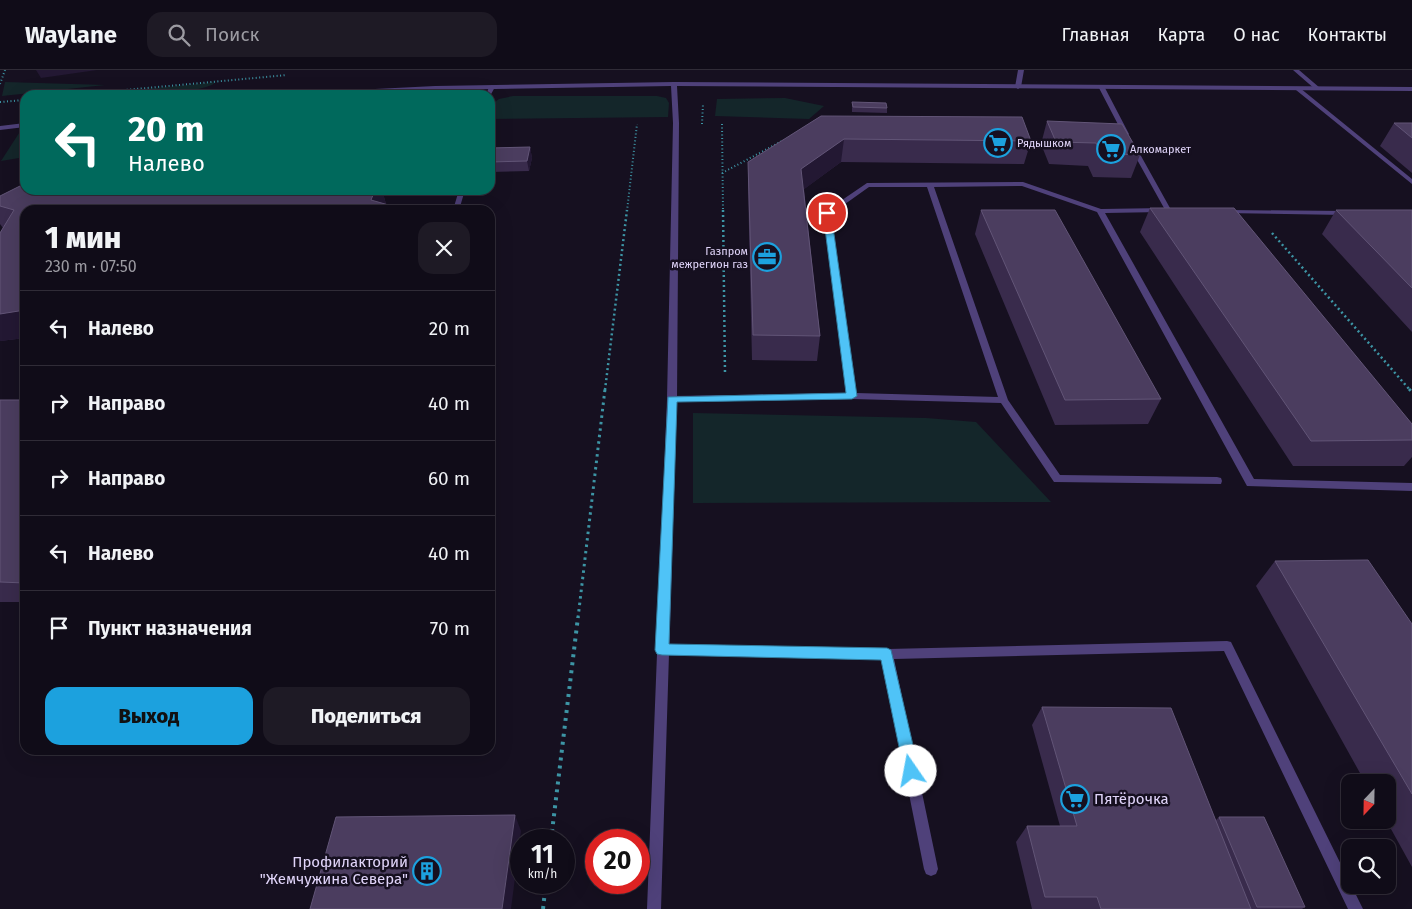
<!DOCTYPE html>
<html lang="ru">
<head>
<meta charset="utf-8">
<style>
  body { margin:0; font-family:"Fira Sans",sans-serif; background:#1e1a25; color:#f1f3f6; height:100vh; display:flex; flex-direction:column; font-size:19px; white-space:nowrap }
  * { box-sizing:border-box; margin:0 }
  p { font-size:16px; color:#9c9ba2 }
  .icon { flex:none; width:28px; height:28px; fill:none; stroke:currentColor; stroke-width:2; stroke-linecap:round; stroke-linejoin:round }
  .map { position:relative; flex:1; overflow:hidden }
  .drawer { position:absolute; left:20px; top:135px; width:475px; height:550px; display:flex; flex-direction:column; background:#100c18; border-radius:15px; box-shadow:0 5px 20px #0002,0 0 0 1px #302c37 }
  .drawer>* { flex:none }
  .guide { position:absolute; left:20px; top:20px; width:475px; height:105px; border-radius:15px; box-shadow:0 5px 20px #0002,0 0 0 1px #302c37; background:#00695c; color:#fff; overflow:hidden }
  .needle { width:32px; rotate:202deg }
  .controls { position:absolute; left:1341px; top:704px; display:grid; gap:10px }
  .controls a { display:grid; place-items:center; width:55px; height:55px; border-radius:10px; background:#100c18; box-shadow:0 5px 20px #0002,0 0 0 1px #302c37; font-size:25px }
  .speed { position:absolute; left:510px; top:759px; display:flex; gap:10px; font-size:25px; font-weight:700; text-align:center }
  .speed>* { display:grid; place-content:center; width:65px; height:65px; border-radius:50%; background:#100c18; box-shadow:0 5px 20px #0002,0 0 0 1px #302c37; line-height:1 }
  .speed small { font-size:12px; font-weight:400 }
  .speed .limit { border:8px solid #d22; background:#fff; color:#111 }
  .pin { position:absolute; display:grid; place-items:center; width:42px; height:42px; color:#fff; margin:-21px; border:2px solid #fff; border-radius:50%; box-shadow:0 1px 5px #0007 }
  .me { position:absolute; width:55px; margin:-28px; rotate:348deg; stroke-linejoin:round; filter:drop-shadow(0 0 4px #0008) }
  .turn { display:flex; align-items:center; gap:18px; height:105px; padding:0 25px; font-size:22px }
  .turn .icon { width:65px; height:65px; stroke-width:2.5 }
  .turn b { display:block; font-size:35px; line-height:42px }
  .round { display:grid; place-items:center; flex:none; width:52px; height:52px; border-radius:15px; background:#1e1a25 }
  .head { display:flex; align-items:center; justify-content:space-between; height:85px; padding:0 25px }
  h1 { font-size:30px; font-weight:800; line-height:38px }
  .cta { display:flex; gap:10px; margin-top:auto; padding:10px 25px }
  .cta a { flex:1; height:58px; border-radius:15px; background:#1ca1de; color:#111; font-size:20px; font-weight:800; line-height:58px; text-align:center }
  .cta a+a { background:#1e1a25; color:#f1f3f6 }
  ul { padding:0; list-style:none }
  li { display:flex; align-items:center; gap:15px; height:75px; padding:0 25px; border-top:1px solid #302c37 }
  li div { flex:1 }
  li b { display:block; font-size:19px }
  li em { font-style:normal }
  header { display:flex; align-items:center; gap:30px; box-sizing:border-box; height:70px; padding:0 25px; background:#100c18; border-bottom:1px solid #302c37 }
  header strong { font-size:24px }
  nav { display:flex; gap:28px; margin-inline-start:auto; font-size:18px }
  .search { width:350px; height:45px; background:#1e1a25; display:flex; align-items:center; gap:12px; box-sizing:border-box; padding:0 18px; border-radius:15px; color:#9c9ba2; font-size:19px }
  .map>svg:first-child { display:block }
</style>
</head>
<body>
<header>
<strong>Waylane</strong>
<div class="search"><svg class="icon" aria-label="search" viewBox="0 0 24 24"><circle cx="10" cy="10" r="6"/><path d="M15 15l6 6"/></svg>Поиск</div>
<nav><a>Главная</a><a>Карта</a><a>О нас</a><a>Контакты</a></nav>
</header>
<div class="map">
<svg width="1412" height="839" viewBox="0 0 1412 839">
  <rect width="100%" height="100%" fill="#161020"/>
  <!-- green -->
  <path fill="#14262a" d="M 5,12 L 105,15 L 2,26 Z
    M 216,12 C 202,26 109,25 86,25 Z
    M 513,26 L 657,26 L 666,28 L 669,33 L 668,47 L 490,49 L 491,35 L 499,29 Z
    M 785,28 L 824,36 L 809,49 L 715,46 L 717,29 Z
    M 25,59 L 25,87 L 1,91 L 21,60 Z
    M 693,343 L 926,348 L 976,352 L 1051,432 L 693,433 Z"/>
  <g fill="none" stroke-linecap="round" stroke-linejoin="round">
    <!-- path-far3 -->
    <path stroke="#3d95a5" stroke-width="2" stroke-dasharray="1 2.5" stroke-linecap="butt" d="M 0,14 L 5,0
      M 71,25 L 287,5
      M 0,32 L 25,30
      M 702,54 L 703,34
      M 722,54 L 723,141
      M 722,103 L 784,70
      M 627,141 L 637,54"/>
    <!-- path-far2 -->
    <path stroke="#3d95a5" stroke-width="2.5" stroke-dasharray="2 3" stroke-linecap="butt" d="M 723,140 L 725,303
      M 1272,163 L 1410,320
      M 605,320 L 627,140"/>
    <!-- path-far1 -->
    <path stroke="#3d95a5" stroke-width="3" stroke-dasharray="2.5 4" stroke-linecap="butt" d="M 1409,319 L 1412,322
      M 578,548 L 605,319"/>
    <!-- path -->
    <path stroke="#3d95a5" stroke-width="4" stroke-dasharray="3 5" stroke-linecap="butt" d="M 551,770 L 578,547
      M 543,839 L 546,812"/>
    <!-- lane -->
    <path fill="#4f417a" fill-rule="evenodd" d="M 1018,0 L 1024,0 L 1021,17 L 1018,19 L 1015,17 Z
      M 1293,0 L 1299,0 L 1320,18 L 1320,20 L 1316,20 Z
      M 492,15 L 495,17 L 490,26 L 490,25 L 486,25 L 489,17 Z
      M 1100,17 L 1105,18 L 1129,64 L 1128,65 L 1123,64 L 1099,18 Z
      M 1296,18 L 1300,18 L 1412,109 L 1412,114 L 1296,20 Z
      M 1133,75 L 1136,77 L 1170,138 L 1177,140 C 1173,144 1166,141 1162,142 L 1105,143 L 1254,409 L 1412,413 L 1412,421 L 1247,416 L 1097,142 L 1022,116 L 934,117 L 1008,330 L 1060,405 L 1217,407 L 1221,408 L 1222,411 L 1221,414 L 1054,412 L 1001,333 L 852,329 L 672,332 L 667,329 L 672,326 L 847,323 L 823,143 L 867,113 L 1023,112 L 1101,139 L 1164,138 L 1130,77 ZM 869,117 L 927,117 L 998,327 L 856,323 L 831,144 Z
      M 459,120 L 465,120 L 459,140 L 453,140 Z
      M 1226,140 L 1346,141 L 1350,143 L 1346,145 L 1224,143 L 1224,141 Z
      M 1227,571 L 1231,572 L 1363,839 L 1348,839 L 1224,581 L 894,589 L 938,799 L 936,804 L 931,806 L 926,804 L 924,799 L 882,589 L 662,585 L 658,584 L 656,580 L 658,576 L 662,575 L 887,579 Z"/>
    <!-- street -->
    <path fill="#4f417a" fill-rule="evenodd" d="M 674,12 L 1412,17 L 1412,21 L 677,16 L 679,53 L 677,329 L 661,839 L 647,839 L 667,329 L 673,53 L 671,16 L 435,20 L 329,25 L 292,25 L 295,23 L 435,16 Z
      M 25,53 L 25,57 L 0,60 L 0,56 Z"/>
  </g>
  <!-- wall -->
  <path fill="#392b4c" d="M 852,32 L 887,38 L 887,43 L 852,42 Z
    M 821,46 L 1031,71 L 1024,94 L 841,92 L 804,119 L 820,266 L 817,291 L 752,290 L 748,116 L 748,92 Z
    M 1047,51 L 1140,85 L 1131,108 L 1093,107 L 1088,96 L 1049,94 L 1041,74 Z
    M 1394,53 L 1412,53 L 1412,103 L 1380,76 Z
    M 530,77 L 532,88 L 529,101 L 490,102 L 490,78 Z
    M 98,120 L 283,120 L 284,123 L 289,120 L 382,120 L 386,134 L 25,140 L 25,268 L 0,271 L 0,163 L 3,158 L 0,154 L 0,126 L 63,124 Z
    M 1150,138 L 1412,354 L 1412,387 L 1404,396 L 1293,396 L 1140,162 Z
    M 981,140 L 1161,329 L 1148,354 L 1055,355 L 975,164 Z
    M 1336,140 L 1412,140 L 1412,262 L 1322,164 Z
    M 0,330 L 25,330 L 25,532 L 0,532 Z
    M 1275,491 L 1412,554 L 1412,797 L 1386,750 L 1388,750 L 1388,712 L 1365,712 L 1256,516 Z
    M 1042,637 L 1216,750 L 1219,747 L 1305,837 L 1302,839 L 1032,839 L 1016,772 L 1027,756 L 1060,756 L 1032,655 Z"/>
  <!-- shaded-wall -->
  <path fill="#231833" d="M 36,0 L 97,0 L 41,8 Z
    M 844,69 L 841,92 L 799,123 L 801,99 Z
    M 530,77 L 532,88 L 529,101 L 527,91 Z
    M 375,120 L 382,120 L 386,134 L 371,130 Z
    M 258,137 L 259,140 L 231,140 Z
    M 25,240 L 25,268 L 0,271 L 0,244 Z
    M 490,559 L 492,565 L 490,576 Z
    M 515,745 L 521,761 L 511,839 L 502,839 Z"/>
  <!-- building -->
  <path fill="#4b3d5f" stroke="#625577" d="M 852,32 L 886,33 L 887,38 L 853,37 Z
    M 821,46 L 1022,47 L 1031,71 L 844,69 L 801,99 L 820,266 L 753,265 L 748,92 Z
    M 1047,51 L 1122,54 L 1140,85 L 1101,83 L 1096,73 L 1056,72 Z
    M 1394,53 L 1412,53 L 1412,68 Z
    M 530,77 L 527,91 L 490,92 L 490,78 Z
    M 22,115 L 25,116 L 25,120 L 45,120 L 63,124 L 98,120 L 281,120 L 283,123 L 289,120 L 375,120 L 371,130 L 406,140 L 256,140 L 258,137 L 231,140 L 25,140 L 25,240 L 0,244 L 0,163 L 14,140 L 0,136 L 0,126 Z
    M 1150,138 L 1234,138 L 1412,354 L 1412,370 L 1311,371 Z
    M 981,140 L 1055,140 L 1161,329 L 1065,330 Z
    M 1336,140 L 1412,140 L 1412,218 Z
    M 0,330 L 25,330 L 25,513 L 0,512 Z
    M 1368,490 L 1412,554 L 1412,724 L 1275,491 Z
    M 1042,637 L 1171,638 L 1251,839 L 1101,839 L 1097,827 L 1045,827 L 1027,756 L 1077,756 Z
    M 515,745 L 502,839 L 310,839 L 336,747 Z
    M 1219,747 L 1264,747 L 1305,837 L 1257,837 Z"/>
  <!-- route -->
  <path fill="#4fc3f7" stroke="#337fa1" d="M 827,140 L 831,143 L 857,326 L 852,329 L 677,332 L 669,574 L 887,578 L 891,580 L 919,701 L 916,706 L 911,708 L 906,706 L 904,701 L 881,590 L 662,585 L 657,584 L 655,580 L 668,327 L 846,323 L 823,143 Z"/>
  <!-- icons -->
  <defs>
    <symbol id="supermarket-ring" viewBox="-11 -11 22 22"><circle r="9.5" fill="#161020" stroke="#1ca1de" stroke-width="1.5"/><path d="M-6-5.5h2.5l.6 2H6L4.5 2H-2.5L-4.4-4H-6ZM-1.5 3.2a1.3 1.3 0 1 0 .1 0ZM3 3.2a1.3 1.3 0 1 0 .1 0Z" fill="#1ca1de"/></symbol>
    <symbol id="office-ring" viewBox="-11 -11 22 22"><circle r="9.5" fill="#161020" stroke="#1ca1de" stroke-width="1.5"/><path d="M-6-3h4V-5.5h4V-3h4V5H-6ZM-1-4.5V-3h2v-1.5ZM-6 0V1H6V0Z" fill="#1ca1de"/></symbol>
    <symbol id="building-ring" viewBox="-11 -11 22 22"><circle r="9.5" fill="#161020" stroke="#1ca1de" stroke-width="1.5"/><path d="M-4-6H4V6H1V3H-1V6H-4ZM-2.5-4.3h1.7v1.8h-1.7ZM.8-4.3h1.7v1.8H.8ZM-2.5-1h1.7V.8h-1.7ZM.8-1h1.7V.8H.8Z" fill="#1ca1de"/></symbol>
  </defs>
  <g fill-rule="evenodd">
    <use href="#supermarket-ring" x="982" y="57" width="32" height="32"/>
    <use href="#supermarket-ring" x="1095" y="63" width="32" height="32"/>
    <use href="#office-ring" x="751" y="171" width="32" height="32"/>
    <use href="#supermarket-ring" x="1059" y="713" width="32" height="32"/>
    <use href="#building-ring" x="411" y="785" width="32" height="32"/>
  </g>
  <g text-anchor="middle" stroke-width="5" stroke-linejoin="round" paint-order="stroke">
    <!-- far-poi labels -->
    <g font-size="11" fill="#e1d5fa" stroke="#161020" text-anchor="start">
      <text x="1017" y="77">Рядышком</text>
      <text x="1130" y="83">Алкомаркет</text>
      <text x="748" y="185" text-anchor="end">Газпром<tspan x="748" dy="13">межрегион газ</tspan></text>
    </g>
    <!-- near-poi labels -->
    <g font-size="15" fill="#e1d5fa" stroke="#161020" text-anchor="start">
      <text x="1094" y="734">Пятёрочка</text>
      <text x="408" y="797" text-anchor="end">Профилакторий<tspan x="408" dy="17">"Жемчужина Севера"</tspan></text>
    </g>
  </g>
</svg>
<div class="controls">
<a><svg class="needle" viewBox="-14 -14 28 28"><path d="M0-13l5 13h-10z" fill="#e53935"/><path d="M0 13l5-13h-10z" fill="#9c9ba2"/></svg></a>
<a><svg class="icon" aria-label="search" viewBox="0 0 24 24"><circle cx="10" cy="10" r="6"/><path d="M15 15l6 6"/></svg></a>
</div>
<div class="speed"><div>11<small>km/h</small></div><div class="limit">20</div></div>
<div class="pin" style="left:827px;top:143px;background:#d93025"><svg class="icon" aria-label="arrive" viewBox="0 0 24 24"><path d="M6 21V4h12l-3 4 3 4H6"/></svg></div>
<svg class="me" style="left:911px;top:701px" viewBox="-20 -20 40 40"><circle r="19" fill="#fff"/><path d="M0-13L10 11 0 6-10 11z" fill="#4fc3f7"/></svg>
<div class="guide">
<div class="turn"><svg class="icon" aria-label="left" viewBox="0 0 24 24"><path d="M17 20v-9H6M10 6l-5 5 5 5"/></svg><div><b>20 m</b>Налево</div></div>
</div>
<section class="drawer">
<div class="head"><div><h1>1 мин</h1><p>230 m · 07:50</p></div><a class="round"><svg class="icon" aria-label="close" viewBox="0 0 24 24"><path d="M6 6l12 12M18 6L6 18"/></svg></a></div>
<ul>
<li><svg class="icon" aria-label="left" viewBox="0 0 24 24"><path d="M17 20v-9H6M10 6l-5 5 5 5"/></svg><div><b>Налево</b></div><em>20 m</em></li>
<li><svg class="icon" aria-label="right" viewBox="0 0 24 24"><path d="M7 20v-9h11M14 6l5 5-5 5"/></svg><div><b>Направо</b></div><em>40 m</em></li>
<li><svg class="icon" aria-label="right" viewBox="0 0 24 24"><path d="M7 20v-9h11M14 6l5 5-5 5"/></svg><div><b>Направо</b></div><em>60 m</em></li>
<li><svg class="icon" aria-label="left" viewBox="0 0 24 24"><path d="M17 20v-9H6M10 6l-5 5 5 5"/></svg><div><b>Налево</b></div><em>40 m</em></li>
<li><svg class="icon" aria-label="arrive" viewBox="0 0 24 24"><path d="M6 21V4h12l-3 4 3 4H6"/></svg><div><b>Пункт назначения</b></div><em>70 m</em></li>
</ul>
<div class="cta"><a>Выход</a><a>Поделиться</a></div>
</section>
</div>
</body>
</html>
